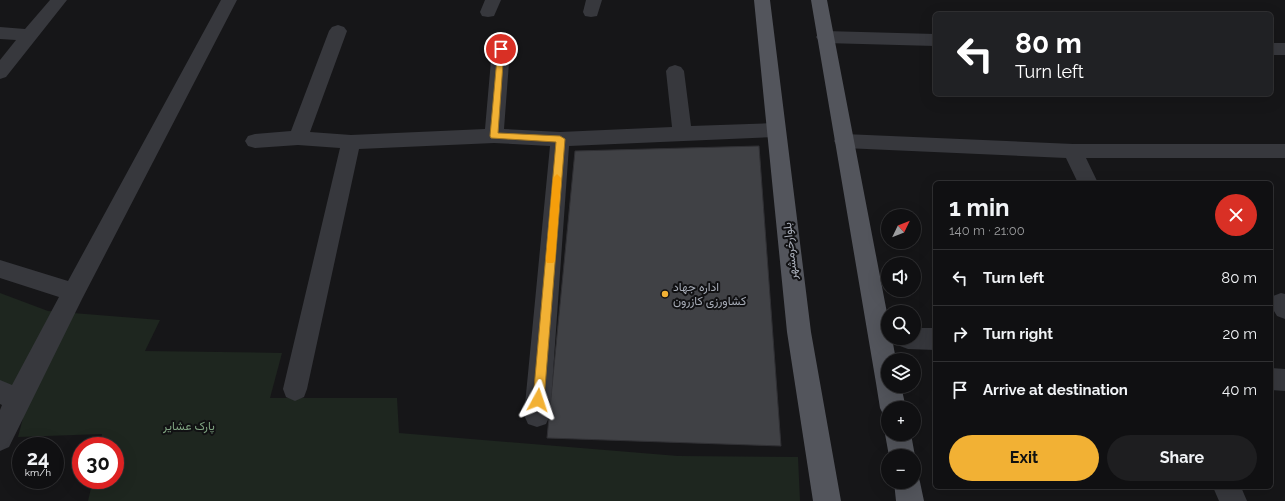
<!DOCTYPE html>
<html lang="en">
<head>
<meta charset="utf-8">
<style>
  body { margin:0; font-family:Raleway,Vazirmatn,sans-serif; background:#1e1e20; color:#f1f3f6; height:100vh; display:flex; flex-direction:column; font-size:15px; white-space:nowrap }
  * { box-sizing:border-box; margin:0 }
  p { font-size:13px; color:#9c9d9f }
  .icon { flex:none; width:22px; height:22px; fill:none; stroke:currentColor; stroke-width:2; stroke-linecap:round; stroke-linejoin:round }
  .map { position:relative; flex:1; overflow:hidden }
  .side { position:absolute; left:933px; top:181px; width:340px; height:308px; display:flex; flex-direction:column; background:#101012; border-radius:6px; box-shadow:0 4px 16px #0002,0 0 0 1px #303032 }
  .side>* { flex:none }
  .hud { position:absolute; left:933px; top:12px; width:340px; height:84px; border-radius:6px; box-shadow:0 4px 16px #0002,0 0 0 1px #303032; background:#202124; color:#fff; overflow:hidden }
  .needle { width:26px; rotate:47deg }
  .controls { position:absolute; left:881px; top:209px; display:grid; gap:8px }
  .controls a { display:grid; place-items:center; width:40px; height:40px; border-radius:50%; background:#101012; box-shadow:0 4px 16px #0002,0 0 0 1px #303032; font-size:20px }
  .speed { position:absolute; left:12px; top:437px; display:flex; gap:8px; font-size:20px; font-weight:700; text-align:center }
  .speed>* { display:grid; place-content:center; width:52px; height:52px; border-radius:50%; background:#101012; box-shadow:0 4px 16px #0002,0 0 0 1px #303032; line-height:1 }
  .speed small { font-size:10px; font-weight:400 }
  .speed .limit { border:6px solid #d22; background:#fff; color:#111 }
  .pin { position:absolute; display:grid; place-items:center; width:34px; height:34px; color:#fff; margin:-17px; border:2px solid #fff; border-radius:50%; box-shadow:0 1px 4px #0007 }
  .me { position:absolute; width:44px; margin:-22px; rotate:5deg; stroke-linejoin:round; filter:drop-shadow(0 0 3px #0008) }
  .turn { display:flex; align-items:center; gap:14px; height:84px; padding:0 16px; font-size:18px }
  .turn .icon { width:52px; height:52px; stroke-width:2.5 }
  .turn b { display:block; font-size:28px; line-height:34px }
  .round { display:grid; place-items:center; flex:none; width:42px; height:42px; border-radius:21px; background:#1e1e20 }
  .headline { display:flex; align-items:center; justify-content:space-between; height:68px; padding:0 16px }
  h1 { font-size:24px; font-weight:700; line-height:30px }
  .primary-button { display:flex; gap:8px; margin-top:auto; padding:8px 16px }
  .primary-button a { flex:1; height:46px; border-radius:24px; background:#f2b134; color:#111; font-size:16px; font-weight:700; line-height:46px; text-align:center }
  .primary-button a+a { background:#1e1e20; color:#f1f3f6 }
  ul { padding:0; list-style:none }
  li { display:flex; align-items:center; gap:12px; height:56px; padding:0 16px; border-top:1px solid #303032 }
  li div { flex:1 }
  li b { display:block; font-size:15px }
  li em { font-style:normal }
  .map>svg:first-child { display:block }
</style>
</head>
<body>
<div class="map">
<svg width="1285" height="501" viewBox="0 0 1285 501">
  <rect width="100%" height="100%" fill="#161618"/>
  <!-- green -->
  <path fill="#1e261f" d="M 0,293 L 48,311 L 160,320 L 145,351 L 282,353 L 270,398 L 397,398 L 399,433 L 678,456 L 798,457 L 800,501 L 88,501 L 93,480 L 115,480 L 115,446 L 100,446 L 102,434 L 18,437 L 29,395 L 0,381 Z"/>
  <!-- building -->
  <path fill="#404145" stroke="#303034" d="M 759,146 L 781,446 L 547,438 L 575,151 Z"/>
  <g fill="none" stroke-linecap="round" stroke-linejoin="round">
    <!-- minor -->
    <path fill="#37383d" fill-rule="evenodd" d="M 50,0 L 67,0 L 6,77 L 0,79 L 0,60 L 16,40 L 0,39 L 0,27 L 25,29 Z
      M 221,0 L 237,0 L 82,299 L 9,447 L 0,451 L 0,410 L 2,405 L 0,404 L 0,380 L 12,385 L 59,297 L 0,278 L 0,260 L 68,281 Z
      M 485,0 L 501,0 L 494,16 L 488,17 L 482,16 L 480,12 Z
      M 586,0 L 602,0 L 597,16 L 591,17 L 585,16 L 583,12 Z
      M 338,25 L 344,27 L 347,31 L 310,132 L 351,135 L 485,129 L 492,49 L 495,45 L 501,43 L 507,45 L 510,49 L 504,129 L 560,132 L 672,127 L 666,71 L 669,67 L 675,65 L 681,67 L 684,71 L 691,126 L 776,123 L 783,125 L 786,130 L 783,135 L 776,137 L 569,146 L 550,415 L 546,424 L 537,427 L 528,424 L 524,415 L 550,146 L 494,143 L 359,149 L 307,389 L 304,397 L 295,401 L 286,397 L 283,389 L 340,148 L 298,145 L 255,148 L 248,146 L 245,141 L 248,136 L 255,134 L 291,131 L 329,31 L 332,27 Z
      M 825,31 L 935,34 L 935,46 L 825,43 L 819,41 L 816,37 L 819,33 Z
      M 1271,43 L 1285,43 L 1285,55 L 1271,55 Z
      M 844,134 L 1073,144 L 1285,144 L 1285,158 L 1086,158 L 1098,183 L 1078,183 L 1066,158 L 844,148 L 837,146 L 834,141 L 837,136 Z
      M 1281,293 L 1285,294 L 1285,319 L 1277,316 L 1271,306 L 1273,296 Z
      M 914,328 L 935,328 L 935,350 L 908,349 L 900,346 L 896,338 L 914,338 Z
      M 1271,368 L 1285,369 L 1285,391 L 1271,390 Z
      M 1213,487 L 1241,487 L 1247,501 L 1219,501 Z"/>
    <!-- primary -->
    <path fill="#53555c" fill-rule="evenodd" d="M 754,0 L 770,0 L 811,332 L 841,501 L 813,501 L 787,332 Z
      M 811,0 L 827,0 L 888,318 L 888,338 L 892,338 L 896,360 L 888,360 L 888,386 L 901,386 L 906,408 L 888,408 L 888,418 L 884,416 L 880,408 L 876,383 Z
      M 888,427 L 888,434 L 911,434 L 915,456 L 914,459 L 914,456 L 889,456 L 885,434 Z
      M 914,471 L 917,472 L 920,482 L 924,501 L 896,501 L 894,482 L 914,482 Z"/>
  </g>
  <!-- route -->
  <path fill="#f2b134" stroke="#9d7322" d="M 498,47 L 501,47 L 504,49 L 498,133 L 560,136 L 565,139 L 544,400 L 542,403 L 538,405 L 535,403 L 533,400 L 556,142 L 491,138 L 490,136 Z"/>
  <!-- slow -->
  <path fill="#f59e0b" d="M 557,174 L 561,178 L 555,261 L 553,263 L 547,263 L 546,261 L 553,178 Z"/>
  <!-- markers -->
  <circle fill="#f2b134" stroke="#111113" stroke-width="1.5" cx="665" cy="294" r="4"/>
  <g text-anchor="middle" stroke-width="4" stroke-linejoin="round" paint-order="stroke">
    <!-- street labels -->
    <g font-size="12" fill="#a8adb8" stroke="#111113">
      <text transform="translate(790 251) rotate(-96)" y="4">بلوارخرمشهر</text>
    </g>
    <!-- poi labels -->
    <g font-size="12" fill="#a8adb8" stroke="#111113" text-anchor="start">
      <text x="673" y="291">اداره جهاد<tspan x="673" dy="14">کشاورزی کازرون</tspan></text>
    </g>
    <!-- park labels -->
    <g font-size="12" fill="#7fa381" stroke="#111113">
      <text x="189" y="430">پارک عشایر</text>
    </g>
  </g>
</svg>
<div class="controls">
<a><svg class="needle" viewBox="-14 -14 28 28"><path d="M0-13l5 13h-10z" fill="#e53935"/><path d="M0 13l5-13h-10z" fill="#9c9d9f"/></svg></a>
<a><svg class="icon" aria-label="sound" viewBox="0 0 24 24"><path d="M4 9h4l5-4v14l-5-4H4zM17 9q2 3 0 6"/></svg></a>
<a><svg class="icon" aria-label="search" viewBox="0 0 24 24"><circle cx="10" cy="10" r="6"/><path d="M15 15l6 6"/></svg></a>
<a><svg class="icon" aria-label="layers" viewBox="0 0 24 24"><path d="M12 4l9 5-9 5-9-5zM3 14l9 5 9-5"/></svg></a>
<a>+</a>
<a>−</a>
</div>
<div class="speed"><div>24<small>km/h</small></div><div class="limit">30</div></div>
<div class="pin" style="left:501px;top:49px;background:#d93025"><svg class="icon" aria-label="arrive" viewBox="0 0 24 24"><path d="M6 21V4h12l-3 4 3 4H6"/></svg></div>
<svg class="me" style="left:538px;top:400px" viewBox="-20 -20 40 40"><path d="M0-17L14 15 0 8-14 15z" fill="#f2b134" stroke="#fff" stroke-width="4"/></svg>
<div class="hud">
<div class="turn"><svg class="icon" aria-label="left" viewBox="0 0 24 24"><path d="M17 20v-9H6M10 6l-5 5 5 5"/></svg><div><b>80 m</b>Turn left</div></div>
</div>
<section class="side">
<div class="headline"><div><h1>1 min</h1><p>140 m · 21:00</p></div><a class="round" style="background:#d93025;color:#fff"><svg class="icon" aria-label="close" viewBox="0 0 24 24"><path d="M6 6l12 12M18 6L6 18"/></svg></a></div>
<ul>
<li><svg class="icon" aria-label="left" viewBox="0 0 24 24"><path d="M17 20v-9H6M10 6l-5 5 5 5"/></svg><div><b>Turn left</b></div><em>80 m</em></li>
<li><svg class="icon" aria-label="right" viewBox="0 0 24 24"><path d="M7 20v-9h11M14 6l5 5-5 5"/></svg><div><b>Turn right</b></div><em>20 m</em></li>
<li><svg class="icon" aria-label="arrive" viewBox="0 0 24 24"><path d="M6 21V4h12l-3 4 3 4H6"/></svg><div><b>Arrive at destination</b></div><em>40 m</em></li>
</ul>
<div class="primary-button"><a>Exit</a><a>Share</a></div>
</section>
</div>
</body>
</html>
